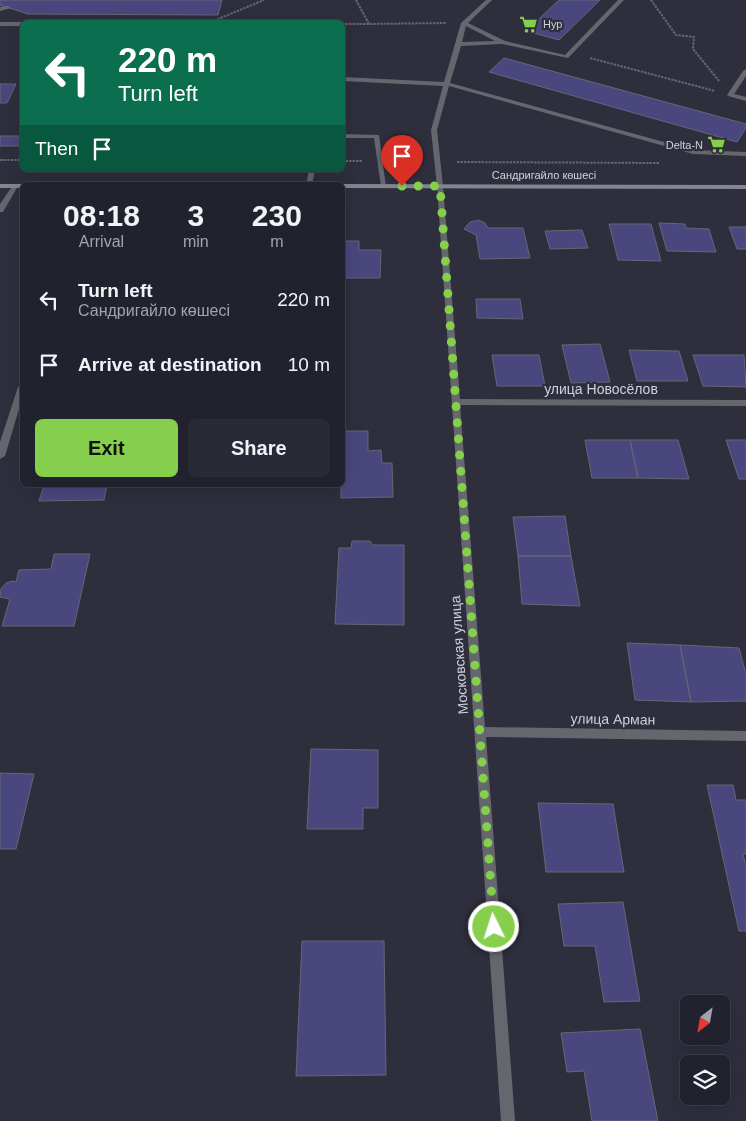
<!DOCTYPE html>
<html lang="en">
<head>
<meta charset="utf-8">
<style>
  body { margin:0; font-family:Helvetica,sans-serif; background:#2a2a36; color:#f1f3f6; height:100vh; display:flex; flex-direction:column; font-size:19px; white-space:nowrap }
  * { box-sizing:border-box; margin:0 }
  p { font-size:16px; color:#a2a4aa }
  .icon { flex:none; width:28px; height:28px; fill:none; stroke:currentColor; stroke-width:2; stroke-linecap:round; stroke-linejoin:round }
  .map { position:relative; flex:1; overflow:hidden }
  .details { position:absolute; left:20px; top:182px; width:325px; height:305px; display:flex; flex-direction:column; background:#22222e; border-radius:8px; box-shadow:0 5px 20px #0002,0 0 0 1px #3f3f4a }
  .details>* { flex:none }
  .top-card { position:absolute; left:20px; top:20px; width:325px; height:152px; border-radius:8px; box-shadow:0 5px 20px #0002,0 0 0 1px #3f3f4a; background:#0b6e4f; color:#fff; overflow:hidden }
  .needle { width:32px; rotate:211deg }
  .controls { position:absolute; left:680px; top:995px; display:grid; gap:10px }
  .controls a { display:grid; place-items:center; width:50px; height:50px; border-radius:8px; background:#22222e; box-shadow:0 5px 20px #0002,0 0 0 1px #3f3f4a; font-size:25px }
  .pin { position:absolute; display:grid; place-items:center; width:42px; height:42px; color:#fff; margin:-51px -21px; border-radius:50% 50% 50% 0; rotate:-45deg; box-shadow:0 0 5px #0007 }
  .pin .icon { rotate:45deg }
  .me { position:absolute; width:55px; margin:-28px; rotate:356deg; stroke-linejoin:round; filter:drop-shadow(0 0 4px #0008) }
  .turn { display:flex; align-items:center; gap:18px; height:105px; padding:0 15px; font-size:22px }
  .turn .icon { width:65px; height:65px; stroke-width:2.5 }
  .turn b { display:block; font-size:35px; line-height:42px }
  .then { display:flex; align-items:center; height:48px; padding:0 15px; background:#0003; gap:10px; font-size:19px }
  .eta { display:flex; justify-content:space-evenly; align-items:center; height:85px; text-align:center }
  .eta b { font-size:30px; font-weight:600; line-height:35px }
  .cta { display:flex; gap:10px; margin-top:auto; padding:10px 15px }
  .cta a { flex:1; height:58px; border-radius:8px; background:#85cf4d; color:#111; font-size:20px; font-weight:600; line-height:58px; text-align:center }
  .cta a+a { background:#2a2a36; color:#f1f3f6 }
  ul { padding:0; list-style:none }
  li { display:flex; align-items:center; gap:15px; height:65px; padding:0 15px }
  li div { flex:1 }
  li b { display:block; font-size:19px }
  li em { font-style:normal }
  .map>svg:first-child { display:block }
</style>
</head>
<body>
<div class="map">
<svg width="746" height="1121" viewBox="0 0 746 1121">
  <rect width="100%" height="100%" fill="#2e2e3d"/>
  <!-- building -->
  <path fill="#4a477e" stroke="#656676" d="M 0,0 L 222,0 L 218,15 L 28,14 L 0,5 Z
    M 559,0 L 600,0 L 559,40 L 526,31 Z
    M 504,58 L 746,124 L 746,128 L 737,142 L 489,72 Z
    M 0,84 L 16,84 L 7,103 L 0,103 Z
    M 0,136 L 22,136 L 22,146 L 0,146 Z
    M 479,220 L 485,223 L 488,228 L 523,228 L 530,258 L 480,259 L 476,235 L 464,229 L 470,222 Z
    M 659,223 L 685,224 L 686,228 L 709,229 L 716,252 L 667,251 Z
    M 609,224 L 651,224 L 661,261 L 618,260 Z
    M 729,227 L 746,227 L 746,249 L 737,249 Z
    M 582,230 L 588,248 L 550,249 L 545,231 Z
    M 342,241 L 359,241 L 359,250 L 381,250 L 380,278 L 342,278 Z
    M 476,299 L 520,299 L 523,319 L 477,318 Z
    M 600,344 L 610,382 L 571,383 L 562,345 Z
    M 629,350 L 679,351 L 688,381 L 637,381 Z
    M 492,355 L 539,355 L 545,386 L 497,386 Z
    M 693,355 L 744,355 L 746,387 L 703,386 Z
    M 342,431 L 368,431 L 368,451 L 381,450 L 382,463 L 392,463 L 393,497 L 341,498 Z
    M 585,440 L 630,440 L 638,478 L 592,478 Z
    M 630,440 L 678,440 L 689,479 L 638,478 Z
    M 726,440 L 746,440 L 746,479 L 739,479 Z
    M 44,485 L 107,485 L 104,500 L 39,501 Z
    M 565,516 L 571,556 L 518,556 L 513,517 Z
    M 352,541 L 370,541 L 373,545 L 404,545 L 404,625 L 335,624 L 339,548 L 351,548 Z
    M 54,554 L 90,554 L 74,626 L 2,626 L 10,599 L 0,597 L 1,589 L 6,583 L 12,581 L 16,582 L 19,570 L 51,569 Z
    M 518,556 L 571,556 L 580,606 L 522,604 Z
    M 627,643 L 680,645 L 691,702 L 635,700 Z
    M 680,645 L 739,648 L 746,674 L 746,701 L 691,702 Z
    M 311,749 L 378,750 L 378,808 L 363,808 L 363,829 L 307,829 Z
    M 0,773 L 34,774 L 16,849 L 0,849 Z
    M 707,785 L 733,785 L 736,800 L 746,800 L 746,854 L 743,854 L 746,866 L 746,931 L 739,931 Z
    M 538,803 L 613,804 L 624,872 L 546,872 Z
    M 623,902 L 640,1001 L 604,1002 L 595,946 L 564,946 L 558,904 Z
    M 302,941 L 384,941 L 386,1075 L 296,1076 Z
    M 640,1029 L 658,1121 L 592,1121 L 584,1071 L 567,1072 L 561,1033 Z"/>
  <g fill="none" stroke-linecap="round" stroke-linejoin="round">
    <!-- path -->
    <path stroke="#656572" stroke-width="2" stroke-dasharray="2.5 1" stroke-linecap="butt" d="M 356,0 L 369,24 L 446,23
      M 651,0 L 676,35 L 694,37 L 693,49 L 719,81
      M 211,22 L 264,0
      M 342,24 L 369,24
      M 590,58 L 715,91
      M 0,160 L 22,160
      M 342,161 L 363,161
      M 397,162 L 420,162
      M 457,162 L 660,163"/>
    <!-- lane -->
    <path fill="#66676e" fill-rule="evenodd" d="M 486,0 L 492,0 L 468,23 L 505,41 L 565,55 L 618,0 L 624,0 L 568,58 L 502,44 L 461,46 L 450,83 L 693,150 L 746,152 L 746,156 L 693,154 L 449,86 L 437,130 L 443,186 L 460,399 L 746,400 L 746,406 L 460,405 L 485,727 L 746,731 L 746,741 L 486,737 L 515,1121 L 501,1121 L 437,186 L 431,130 L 443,86 L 342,81 L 342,77 L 444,82 L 461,23 ZM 466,26 L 495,41 L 462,42 Z
      M 0,7 L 8,6 L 11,8 L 0,11 Z
      M 0,22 L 23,22 L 22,26 L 0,26 Z
      M 746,69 L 746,76 L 734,94 L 746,97 L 746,101 L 728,96 L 727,95 L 743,71 Z
      M 342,134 L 379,135 L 386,187 L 381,186 L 374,138 L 342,138 Z
      M 309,170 L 315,170 L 312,185 L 306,185 Z
      M 13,185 L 18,186 L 3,212 L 0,212 L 0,204 Z
      M 22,384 L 22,399 L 5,456 L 0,459 L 0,442 L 18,387 Z"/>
    <!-- secondary -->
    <path fill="#848591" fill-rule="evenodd" d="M 0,184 L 22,184 L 25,185 L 22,185 L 22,188 L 0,188 Z
      M 342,184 L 746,185 L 746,189 L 342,188 L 342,185 L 339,185 Z"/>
  </g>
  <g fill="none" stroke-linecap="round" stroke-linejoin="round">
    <!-- route -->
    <path stroke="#85cf4d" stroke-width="9" stroke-dasharray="0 16.2" d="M 402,186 L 440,186 L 494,927"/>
  </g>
  <!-- icons -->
  <defs>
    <symbol id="supermarket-bare" viewBox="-9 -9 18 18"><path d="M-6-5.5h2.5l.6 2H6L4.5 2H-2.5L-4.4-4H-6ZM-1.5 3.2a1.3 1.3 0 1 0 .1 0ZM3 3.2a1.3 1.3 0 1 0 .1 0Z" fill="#85cf4d" stroke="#2e2e3d" stroke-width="2.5" paint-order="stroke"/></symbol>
  </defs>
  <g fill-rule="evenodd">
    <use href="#supermarket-bare" x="516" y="12" width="25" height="25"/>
    <use href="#supermarket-bare" x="704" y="132" width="25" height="25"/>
  </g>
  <g text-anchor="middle" stroke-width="4.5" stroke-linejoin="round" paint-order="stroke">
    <!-- far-poi labels -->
    <g font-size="11" fill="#d1d1db" stroke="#2e2e3d" text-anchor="start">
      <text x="543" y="28">Нур</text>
      <text x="703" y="149" text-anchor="end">Delta-N</text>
    </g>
    <!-- far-street labels -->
    <g font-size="11" fill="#d1d1db" stroke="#2e2e3d">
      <text x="544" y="179">Сандригайло көшесі</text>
    </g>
    <!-- street labels -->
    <g font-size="14" fill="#d1d1db" stroke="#2e2e3d">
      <text x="601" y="394">улица Новосёлов</text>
      <text transform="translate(459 655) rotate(-94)" y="5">Московская улица</text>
      <text transform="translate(613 719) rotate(1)" y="5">улица Арман</text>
    </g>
  </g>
</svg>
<div class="controls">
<a><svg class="needle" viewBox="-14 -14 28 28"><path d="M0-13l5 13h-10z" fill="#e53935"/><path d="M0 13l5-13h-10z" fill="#a2a4aa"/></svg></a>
<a><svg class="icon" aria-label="layers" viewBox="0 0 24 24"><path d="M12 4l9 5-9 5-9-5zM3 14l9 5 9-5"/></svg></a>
</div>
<div class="pin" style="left:402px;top:186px;background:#d93025"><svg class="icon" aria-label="arrive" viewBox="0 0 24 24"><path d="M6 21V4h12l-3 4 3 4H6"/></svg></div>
<svg class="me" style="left:494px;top:927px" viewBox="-20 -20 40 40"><circle r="17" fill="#85cf4d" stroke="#fff" stroke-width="3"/><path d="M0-11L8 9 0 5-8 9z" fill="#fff"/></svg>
<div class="top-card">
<div class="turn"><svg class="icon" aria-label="left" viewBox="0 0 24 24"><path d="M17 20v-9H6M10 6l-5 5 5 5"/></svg><div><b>220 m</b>Turn left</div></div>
<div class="then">Then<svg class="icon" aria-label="arrive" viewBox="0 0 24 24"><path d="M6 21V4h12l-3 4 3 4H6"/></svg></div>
</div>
<section class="details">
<div class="eta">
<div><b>08:18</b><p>Arrival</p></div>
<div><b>3</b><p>min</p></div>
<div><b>230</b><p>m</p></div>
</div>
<ul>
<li><svg class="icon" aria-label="left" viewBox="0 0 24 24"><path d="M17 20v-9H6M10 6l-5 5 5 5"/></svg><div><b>Turn left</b><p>Сандригайло көшесі</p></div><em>220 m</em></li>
<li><svg class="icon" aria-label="arrive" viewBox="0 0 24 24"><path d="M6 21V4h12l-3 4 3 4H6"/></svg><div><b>Arrive at destination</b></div><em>10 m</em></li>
</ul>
<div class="cta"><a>Exit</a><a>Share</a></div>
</section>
</div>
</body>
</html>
